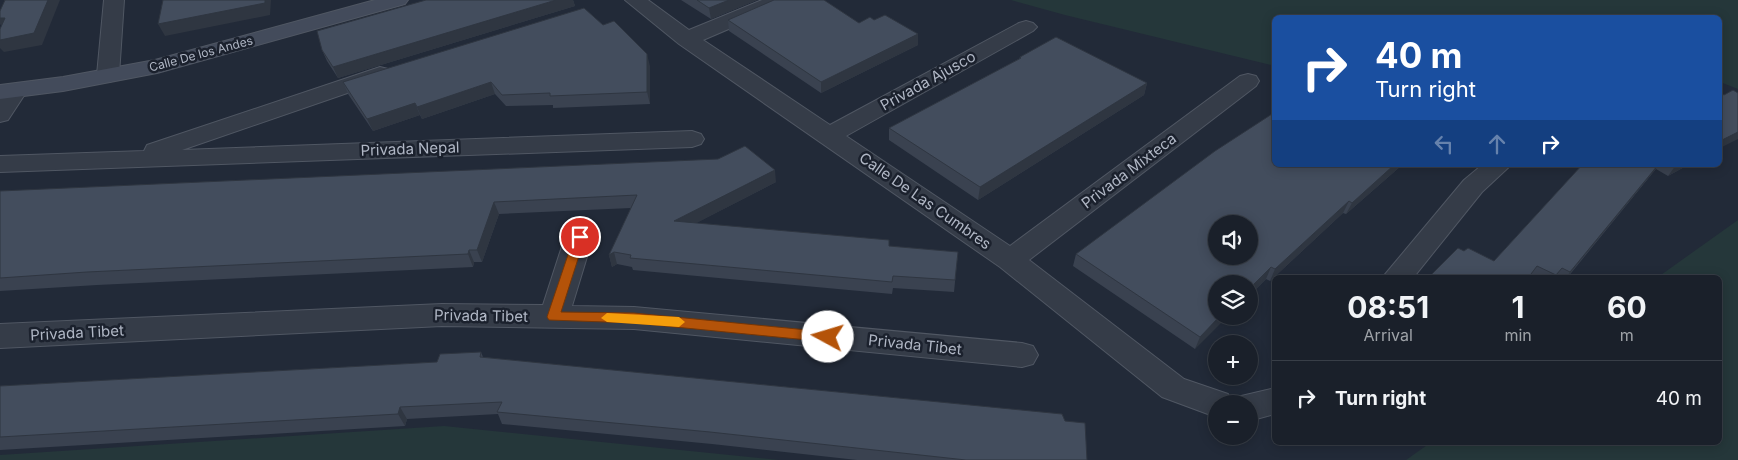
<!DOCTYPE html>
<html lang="en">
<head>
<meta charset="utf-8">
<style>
  body { margin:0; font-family:Inter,sans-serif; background:#272d36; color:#f1f3f6; height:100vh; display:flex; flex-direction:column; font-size:19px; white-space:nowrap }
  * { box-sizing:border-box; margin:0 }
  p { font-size:16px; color:#9fa3a8 }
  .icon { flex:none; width:28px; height:28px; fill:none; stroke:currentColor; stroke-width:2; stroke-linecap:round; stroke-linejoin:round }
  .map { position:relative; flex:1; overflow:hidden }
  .panel { position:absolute; left:1272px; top:275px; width:450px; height:170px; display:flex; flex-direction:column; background:#1a202a; border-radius:8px; box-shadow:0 2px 12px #0003,0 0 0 1px #383e47 }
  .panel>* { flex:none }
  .guide { position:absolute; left:1272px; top:15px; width:450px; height:152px; border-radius:8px; box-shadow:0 2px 12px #0003,0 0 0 1px #383e47; background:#1a4fa0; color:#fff; overflow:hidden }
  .tools { position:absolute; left:1208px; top:215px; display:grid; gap:10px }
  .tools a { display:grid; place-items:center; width:50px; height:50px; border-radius:50%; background:#1a202a; box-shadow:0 2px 12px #0003,0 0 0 1px #383e47; font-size:25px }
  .pin { position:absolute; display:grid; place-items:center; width:42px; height:42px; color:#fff; margin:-21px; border:2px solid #fff; border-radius:50%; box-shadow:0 1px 5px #0007 }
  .me { position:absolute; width:55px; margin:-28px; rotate:276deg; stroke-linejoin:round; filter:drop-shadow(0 0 4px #0008) }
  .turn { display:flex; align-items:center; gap:18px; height:105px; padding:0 20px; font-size:22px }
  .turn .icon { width:65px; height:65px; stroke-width:2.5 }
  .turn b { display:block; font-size:35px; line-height:42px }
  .lanes { display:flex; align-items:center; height:48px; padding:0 20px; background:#0003; justify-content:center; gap:25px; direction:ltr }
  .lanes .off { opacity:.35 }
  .eta { display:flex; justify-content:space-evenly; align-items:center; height:85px; text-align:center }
  .eta b { font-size:30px; font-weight:700; line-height:35px }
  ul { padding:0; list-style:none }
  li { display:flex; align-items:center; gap:15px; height:75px; padding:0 20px; border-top:1px solid #383e47 }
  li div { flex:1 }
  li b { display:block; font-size:19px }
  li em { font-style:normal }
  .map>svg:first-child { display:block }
</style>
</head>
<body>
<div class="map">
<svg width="1738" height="460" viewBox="0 0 1738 460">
  <rect width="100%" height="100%" fill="#222a38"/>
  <!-- green -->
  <path fill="#25373a" d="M 1011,0 L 1738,0 L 1738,89 L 1720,82 L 1720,18 L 1275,18 L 1275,66 L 1065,15 Z
    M 1738,220 L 1738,460 L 1406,460 L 1430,443 L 1720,442 L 1720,278 L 1658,277 Z
    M 444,426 L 779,460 L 0,460 L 0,455 Z"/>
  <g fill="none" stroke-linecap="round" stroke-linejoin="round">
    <defs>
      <path id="street" d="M 104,0 L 124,0 L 119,75 L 116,80 L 108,82 L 100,80 L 97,75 Z
        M 625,0 L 648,0 L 689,30 L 762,0 L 790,0 L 787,4 L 703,40 L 830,125 L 1019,23 L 1026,21 L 1033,23 L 1037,27 L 1033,31 L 846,136 L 1010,246 L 1240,76 L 1248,74 L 1256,76 L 1259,81 L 1256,86 L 1029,260 L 1184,379 L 1228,394 L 1232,404 L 1216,404 L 1216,417 L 1162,397 L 1000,267 L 679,44 Z
        M 380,67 L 388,69 L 391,74 L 388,79 L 182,150 L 692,131 L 701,134 L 704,139 L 701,144 L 692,147 L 0,172 L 0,156 L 144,151 L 147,145 Z
        M 15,84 L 23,86 L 27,91 L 8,120 L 0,122 L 0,96 L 7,86 Z
        M 1482,165 L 1511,165 L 1482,192 L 1413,278 L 1382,278 L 1464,180 Z
        M 579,227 L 589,230 L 593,237 L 572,306 L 634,307 L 1022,343 L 1033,346 L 1038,355 L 1033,364 L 1022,367 L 634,329 L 442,326 L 0,348 L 0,324 L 442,304 L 543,305 L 565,237 L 569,230 Z
        M 1275,388 L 1275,414 L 1249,421 L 1249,404 L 1234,404 L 1237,397 Z"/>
      <path id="secondary" d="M 375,0 L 408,0 L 405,4 L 157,73 L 63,91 L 0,99 L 0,85 L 63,77 L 155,60 Z"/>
    </defs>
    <!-- street casing -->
    <use href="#street" stroke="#505763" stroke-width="2"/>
    <!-- secondary casing -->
    <use href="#secondary" stroke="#505763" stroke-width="2"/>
    <!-- street -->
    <use href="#street" fill="#353c48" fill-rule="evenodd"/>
    <!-- secondary -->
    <use href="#secondary" fill="#434b5b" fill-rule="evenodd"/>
  </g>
  <!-- wall -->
  <path fill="#3a4250" d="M 426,0 L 573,0 L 575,6 L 338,78 L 327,61 L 322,50 Z
    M 681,0 L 757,0 L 711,19 Z
    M 728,20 L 859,23 L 918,45 L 821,93 L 729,31 Z
    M 1020,57 L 1147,83 L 1144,95 L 978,200 L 889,140 L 889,128 L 1019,59 Z
    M 650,66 L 650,104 L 553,108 L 553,105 L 506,106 L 495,94 L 422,119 L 420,115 L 373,131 L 348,94 L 343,82 Z
    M 1275,165 L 1402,165 L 1346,214 L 1343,213 L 1270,281 L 1266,279 L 1249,296 L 1249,284 L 1216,316 L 1195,349 L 1073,266 L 1076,254 Z
    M 1582,165 L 1688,165 L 1668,176 L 1656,169 L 1567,278 L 1428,278 L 1464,251 L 1494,261 Z
    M 776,182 L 696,223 L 889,246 L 958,252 L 954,292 L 893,288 L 892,294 L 633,270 L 632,267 L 617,264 L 612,267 L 609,255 L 631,208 L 499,214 L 482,262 L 474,262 L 473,267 L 97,285 L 0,291 L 0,191 Z
    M 481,352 L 483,357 L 1065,421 L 1087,460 L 857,460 L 712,444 L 502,424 L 498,414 L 407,419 L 405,426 L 0,450 L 0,386 L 437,362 Z"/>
  <!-- shaded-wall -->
  <path fill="#2f3641" d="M 48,0 L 60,0 L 42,45 L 4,52 L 0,48 L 0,40 Z
    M 265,0 L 271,0 L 270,15 L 165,36 L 158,24 Z
    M 556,0 L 573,0 L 575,6 L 338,78 L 333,67 Z
    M 729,0 L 757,0 L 711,19 L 709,8 Z
    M 0,18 L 5,18 L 5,30 L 0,24 Z
    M 918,34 L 918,45 L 821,93 L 821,82 Z
    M 647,54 L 650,66 L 650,104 L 647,92 Z
    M 491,82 L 495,94 L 422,119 L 417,107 Z
    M 1147,83 L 1144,95 L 978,200 L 980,187 Z
    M 415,103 L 420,115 L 373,131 L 367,119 Z
    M 1738,132 L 1738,139 L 1720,148 L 1720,141 Z
    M 1394,165 L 1402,165 L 1346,214 L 1352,203 Z
    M 1658,165 L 1659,165 L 1566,278 L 1570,272 Z
    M 1676,165 L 1688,165 L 1668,176 Z
    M 775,170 L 776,182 L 677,233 L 674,221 Z
    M 1349,201 L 1343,213 L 1270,281 L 1275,269 Z
    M 494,202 L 499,214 L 482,262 L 477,250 Z
    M 469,250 L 474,262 L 473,267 L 468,254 Z
    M 614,252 L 617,264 L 612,267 L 609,255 Z
    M 1271,267 L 1266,279 L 1249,296 L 1249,289 Z
    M 1220,316 L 1228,316 L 1195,349 L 1200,337 Z
    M 400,407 L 407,419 L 405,426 L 398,414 Z"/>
  <!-- building -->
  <path fill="#434d5d" stroke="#2f3641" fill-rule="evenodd" d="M 5,0 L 48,0 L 34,33 L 0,40 L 0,29 L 5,18 L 0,18 L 0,11 Z
    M 163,0 L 265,0 L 265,3 L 158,24 Z
    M 426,0 L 556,0 L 333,67 L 322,50 L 317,31 Z
    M 697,0 L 729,0 L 709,8 Z
    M 774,0 L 824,0 L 859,23 L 870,17 L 874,20 L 885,15 L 918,34 L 821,82 L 728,20 Z
    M 584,8 L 603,25 L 614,21 L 647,54 L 647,92 L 550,96 L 550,93 L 502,95 L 491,82 L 417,107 L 415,103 L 367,119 L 343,82 Z
    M 1056,37 L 1147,83 L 980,187 L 889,128 L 1021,58 L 1020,57 Z
    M 1733,90 L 1738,93 L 1738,132 L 1720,141 L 1720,93 L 1724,95 Z
    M 1275,112 L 1275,165 L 1394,165 L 1352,203 L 1349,201 L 1275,269 L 1271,267 L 1249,289 L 1249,284 L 1216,284 L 1216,316 L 1220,316 L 1200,337 L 1076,254 L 1215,151 ZM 1216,224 L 1249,224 L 1249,256 L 1216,256 Z
    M 745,146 L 775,170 L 674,221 L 889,240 L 889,246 L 958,252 L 955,280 L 893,276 L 892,282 L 630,258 L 631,255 L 614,252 L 609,255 L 637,195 L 494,202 L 477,250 L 469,250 L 468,254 L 87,272 L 0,278 L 0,191 L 718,159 Z
    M 1582,165 L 1658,165 L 1570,272 L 1562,268 L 1556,275 L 1537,266 L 1528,278 L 1428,278 L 1458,248 L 1464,251 L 1468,248 L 1494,261 Z
    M 481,352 L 480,357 L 1062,414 L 1065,421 L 1085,423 L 1087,460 L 966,460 L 710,432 L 497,412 L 502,402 L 400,407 L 398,414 L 0,437 L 0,386 L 437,362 L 440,354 Z"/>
  <!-- route -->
  <path fill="#b45309" stroke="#753606" d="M 580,233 L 585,237 L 561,312 L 634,313 L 828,332 L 834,337 L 828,342 L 634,323 L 549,320 L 547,317 L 574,237 Z"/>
  <!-- slow -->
  <path fill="#f59e0b" d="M 607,313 L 679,317 L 685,322 L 679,327 L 607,322 L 601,318 Z"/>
  <g text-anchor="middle" stroke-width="5" stroke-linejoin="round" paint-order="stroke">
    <!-- far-street labels -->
    <g font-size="12" fill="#b0b7c5" stroke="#1b212d">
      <text transform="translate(201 54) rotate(-15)" y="4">Calle De los Andes</text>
    </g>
    <!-- street labels -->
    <g font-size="15" fill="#b0b7c5" stroke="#1b212d">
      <text transform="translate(928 81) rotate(-29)" y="5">Privada Ajusco</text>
      <text transform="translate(410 149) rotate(-2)" y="5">Privada Nepal</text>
      <text transform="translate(1129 171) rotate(-37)" y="5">Privada Mixteca</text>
      <text transform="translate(925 201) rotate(35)" y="5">Calle De Las Cumbres</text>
      <text transform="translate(481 316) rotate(1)" y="5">Privada Tibet</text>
      <text transform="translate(77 333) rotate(-3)" y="5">Privada Tibet</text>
      <text transform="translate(915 345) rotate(6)" y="5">Privada Tibet</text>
    </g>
  </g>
</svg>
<div class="tools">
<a><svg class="icon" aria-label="sound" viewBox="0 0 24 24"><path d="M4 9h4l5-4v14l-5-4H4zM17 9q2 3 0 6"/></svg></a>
<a><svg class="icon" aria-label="layers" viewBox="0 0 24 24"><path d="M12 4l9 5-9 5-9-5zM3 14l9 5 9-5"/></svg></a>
<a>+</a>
<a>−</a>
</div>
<div class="pin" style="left:580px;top:237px;background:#d93025"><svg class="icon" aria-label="arrive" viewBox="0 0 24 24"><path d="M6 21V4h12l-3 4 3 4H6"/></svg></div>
<svg class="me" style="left:828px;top:337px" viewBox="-20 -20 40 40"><circle r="19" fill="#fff"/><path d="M0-13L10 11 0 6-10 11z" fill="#b45309"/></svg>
<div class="guide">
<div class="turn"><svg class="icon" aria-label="right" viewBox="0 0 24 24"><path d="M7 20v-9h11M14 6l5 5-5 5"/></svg><div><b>40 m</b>Turn right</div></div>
<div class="lanes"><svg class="icon off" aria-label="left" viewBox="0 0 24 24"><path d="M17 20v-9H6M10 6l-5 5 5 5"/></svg><svg class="icon off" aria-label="ahead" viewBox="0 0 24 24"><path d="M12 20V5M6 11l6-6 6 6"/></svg><svg class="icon" aria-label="right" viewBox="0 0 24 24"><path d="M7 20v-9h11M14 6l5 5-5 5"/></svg></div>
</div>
<section class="panel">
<div class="eta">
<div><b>08:51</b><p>Arrival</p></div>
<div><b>1</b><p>min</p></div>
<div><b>60</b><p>m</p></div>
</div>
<ul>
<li><svg class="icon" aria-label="right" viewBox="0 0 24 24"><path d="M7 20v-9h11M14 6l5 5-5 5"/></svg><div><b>Turn right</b></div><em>40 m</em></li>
</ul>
</section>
</div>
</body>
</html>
